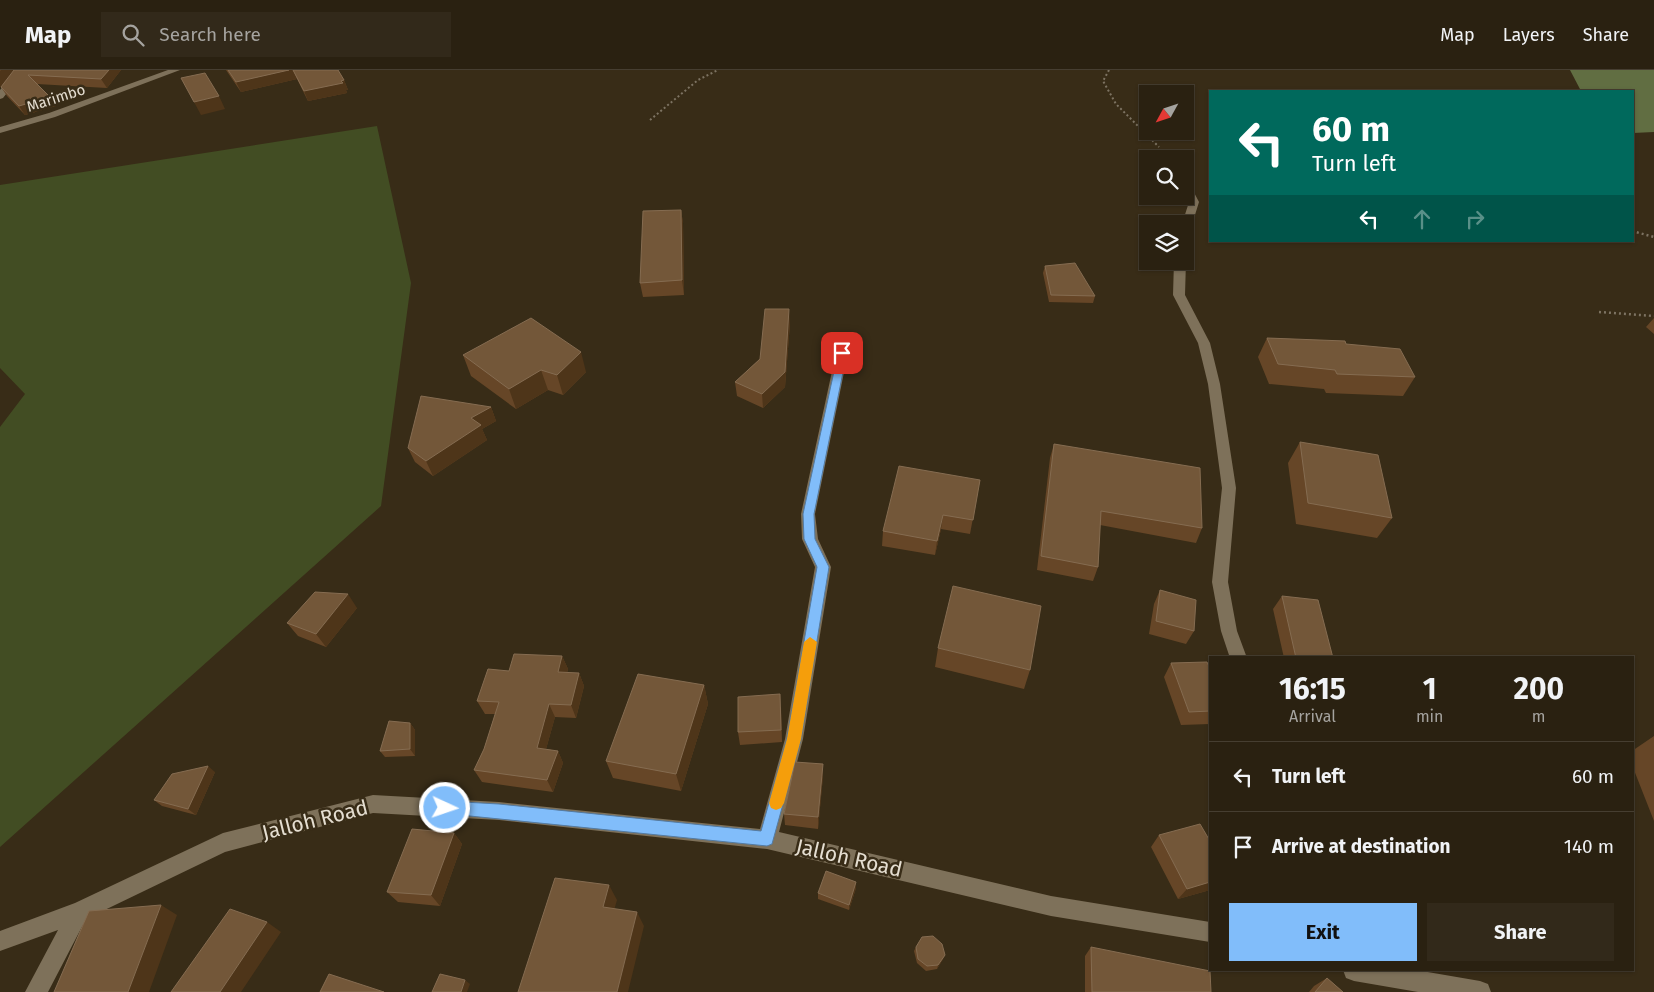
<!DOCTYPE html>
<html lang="en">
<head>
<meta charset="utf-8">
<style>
  body { margin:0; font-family:"Fira Sans",sans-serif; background:#32291a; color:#f1f3f6; height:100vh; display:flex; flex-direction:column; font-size:19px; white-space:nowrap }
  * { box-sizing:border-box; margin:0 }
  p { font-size:16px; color:#a5a39f }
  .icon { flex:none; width:28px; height:28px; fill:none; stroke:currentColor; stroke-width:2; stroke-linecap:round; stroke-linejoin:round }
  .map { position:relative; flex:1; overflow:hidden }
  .panel { position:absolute; left:1209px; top:586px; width:425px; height:315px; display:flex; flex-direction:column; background:#2a2111; border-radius:0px; box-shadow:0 1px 4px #0004,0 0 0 1px #463e31 }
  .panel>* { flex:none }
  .top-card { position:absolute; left:1209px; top:20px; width:425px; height:152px; border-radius:0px; box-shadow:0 1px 4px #0004,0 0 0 1px #463e31; background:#00695c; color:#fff; overflow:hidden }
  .needle { width:32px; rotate:230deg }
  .buttons { position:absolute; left:1139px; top:15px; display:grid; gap:10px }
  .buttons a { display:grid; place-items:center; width:55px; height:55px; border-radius:0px; background:#2a2111; box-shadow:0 1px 4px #0004,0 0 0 1px #463e31; font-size:25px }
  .pin { position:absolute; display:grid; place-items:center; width:42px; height:42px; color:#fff; margin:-21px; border-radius:10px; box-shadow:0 2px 8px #0006 }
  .me { position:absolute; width:55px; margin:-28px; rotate:93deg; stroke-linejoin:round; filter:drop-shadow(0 0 4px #0008) }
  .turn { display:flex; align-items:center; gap:18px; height:105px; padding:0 20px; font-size:22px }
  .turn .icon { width:65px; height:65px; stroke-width:2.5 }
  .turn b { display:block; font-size:35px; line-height:42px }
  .lanes { display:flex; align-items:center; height:48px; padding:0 20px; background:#0003; justify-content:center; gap:25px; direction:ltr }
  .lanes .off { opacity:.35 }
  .eta { display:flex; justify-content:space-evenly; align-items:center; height:85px; text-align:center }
  .eta b { font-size:30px; font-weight:700; line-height:35px }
  .cta { display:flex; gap:10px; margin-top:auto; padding:10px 20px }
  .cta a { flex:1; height:58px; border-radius:0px; background:#81bdfa; color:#111; font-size:20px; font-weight:700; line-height:58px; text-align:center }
  .cta a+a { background:#32291a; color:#f1f3f6 }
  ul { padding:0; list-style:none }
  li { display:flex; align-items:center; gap:15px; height:70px; padding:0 20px; border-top:1px solid #463e31 }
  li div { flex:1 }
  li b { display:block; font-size:19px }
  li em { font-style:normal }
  header { display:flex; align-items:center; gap:30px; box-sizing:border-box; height:70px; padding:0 25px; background:#2a2111; border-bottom:1px solid #463e31 }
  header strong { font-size:24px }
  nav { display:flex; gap:28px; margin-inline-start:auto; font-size:18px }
  .search { width:350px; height:45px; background:#32291a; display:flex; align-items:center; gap:12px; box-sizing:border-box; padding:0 18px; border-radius:0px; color:#a5a39f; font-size:19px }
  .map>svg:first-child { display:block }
</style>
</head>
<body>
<header>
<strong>Map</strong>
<div class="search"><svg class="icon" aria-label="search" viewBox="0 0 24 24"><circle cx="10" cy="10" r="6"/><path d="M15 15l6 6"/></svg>Search here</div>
<nav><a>Map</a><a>Layers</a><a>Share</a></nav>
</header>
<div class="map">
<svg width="1654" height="922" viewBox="0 0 1654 922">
  <rect width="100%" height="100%" fill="#382c17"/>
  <!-- green -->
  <path fill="#424d23" d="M 377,56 L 411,213 L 381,436 L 0,777 L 0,357 L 25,324 L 0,298 L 0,115 Z"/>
  <!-- forest -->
  <path fill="#616e42" d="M 1570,0 L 1654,0 L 1654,62 L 1633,63 L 1632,21 L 1581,21 Z"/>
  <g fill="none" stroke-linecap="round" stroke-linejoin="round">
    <!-- path-far1 -->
    <path stroke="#7d7362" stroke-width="2" stroke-dasharray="2 2.5" stroke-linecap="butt" d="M 1109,0 L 1103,11 L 1116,34 L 1159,77
      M 650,50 L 698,10 L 718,0"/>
    <!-- path -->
    <path stroke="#7d7362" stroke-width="2.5" stroke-dasharray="2 3" stroke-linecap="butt" d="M 1632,161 L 1654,167
      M 1599,242 L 1654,246"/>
    <!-- street -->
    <path fill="#7e715a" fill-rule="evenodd" d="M 17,0 L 25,0 L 3,28 L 0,29 L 0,20 Z
      M 168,0 L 180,0 L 55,47 L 0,63 L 0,57 L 49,43 Z
      M 1170,84 L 1173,85 L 1176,89 L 1166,89 L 1167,85 Z
      M 1185,112 L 1189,113 L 1199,132 L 1190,161 L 1185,164 L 1185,154 L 1182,154 L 1189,132 L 1185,125 Z
      M 1174,191 L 1186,191 L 1185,225 L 1210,273 L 1220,314 L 1236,418 L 1228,512 L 1237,561 L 1247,588 L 1230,588 L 1221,561 L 1212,512 L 1222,418 L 1208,314 L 1198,273 L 1173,225 Z
      M 842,279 L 848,283 L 815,444 L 818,469 L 831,497 L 803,669 L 779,762 L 1051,826 L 1210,852 L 1210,872 L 1051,846 L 767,779 L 499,750 L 373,743 L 225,782 L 86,849 L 48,922 L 25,922 L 58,860 L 0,881 L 0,861 L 75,833 L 223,763 L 373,725 L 499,732 L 760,759 L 785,669 L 815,497 L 802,469 L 801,444 L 836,283 Z
      M 1343,900 L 1416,900 L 1480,911 L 1488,914 L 1491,922 L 1418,922 L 1354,911 L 1346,908 Z"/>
  </g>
  <!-- wall -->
  <path fill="#664627" d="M 0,0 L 121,0 L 107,18 L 37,14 L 56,36 L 25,45 L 7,26 L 1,17 L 4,12 L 0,17 Z
    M 226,0 L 338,0 L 344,10 L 348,20 L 346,20 L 347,23 L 308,31 L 297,9 L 241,22 Z
    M 681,140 L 683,153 L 684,225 L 643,227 L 640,213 Z
    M 1045,196 L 1095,226 L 1093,233 L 1049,232 L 1043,203 Z
    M 1654,248 L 1654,264 L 1646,257 Z
    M 790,253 L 785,317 L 763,338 L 737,326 L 735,312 L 760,289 Z
    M 1267,268 L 1346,274 L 1415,307 L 1403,326 L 1326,323 L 1324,319 L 1269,314 L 1258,287 Z
    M 463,285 L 586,302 L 563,325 L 548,320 L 516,339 L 471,306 Z
    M 491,337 L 496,351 L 482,359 L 487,370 L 433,406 L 415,392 L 408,378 Z
    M 1300,372 L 1392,448 L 1377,468 L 1296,454 L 1288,393 Z
    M 1054,374 L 1202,458 L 1196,473 L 1100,455 L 1098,497 L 1093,511 L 1037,500 L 1050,388 Z
    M 980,410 L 970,464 L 941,459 L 935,485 L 882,476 L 883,461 Z
    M 1160,520 L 1194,561 L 1186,574 L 1149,564 L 1154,534 Z
    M 1282,526 L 1333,588 L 1284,588 L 1273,539 Z
    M 357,538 L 326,577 L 298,566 L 287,553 Z
    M 938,578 L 1030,600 L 1024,619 L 935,597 Z
    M 562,586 L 568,599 L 567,603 L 579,603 L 584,616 L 576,648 L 555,647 L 546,679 L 558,681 L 563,693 L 553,722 L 482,712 L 474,700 L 484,679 L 495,644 L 485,644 L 477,631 L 509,601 Z
    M 1171,593 L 1210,599 L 1210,654 L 1181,655 L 1164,607 Z
    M 704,615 L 708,634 L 681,721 L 613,708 L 606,691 Z
    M 781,637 L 782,672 L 740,675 L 738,662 Z
    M 410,653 L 415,660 L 415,686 L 385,687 L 380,681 Z
    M 1654,666 L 1654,751 L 1632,695 L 1632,681 Z
    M 215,702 L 196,745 L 162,736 L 154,730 Z
    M 823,706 L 818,759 L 785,755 L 784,744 Z
    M 454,763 L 462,774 L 440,836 L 398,832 L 387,822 Z
    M 1159,765 L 1210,771 L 1210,820 L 1178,829 L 1151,777 Z
    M 856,818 L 849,840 L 818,829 L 818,823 Z
    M 916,877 L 945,885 L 943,889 L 937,899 L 926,901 L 917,893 L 914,881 Z
    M 1091,877 L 1211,922 L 1085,922 L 1085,886 Z
    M 1327,908 L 1343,922 L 1309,922 L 1314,916 Z"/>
  <!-- shaded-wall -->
  <path fill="#4e3519" d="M 1,0 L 15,0 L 0,17 L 0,1 Z
    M 109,0 L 121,0 L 107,18 L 101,9 Z
    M 289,0 L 293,0 L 297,9 L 241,22 L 236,12 Z
    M 344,10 L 348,20 L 346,20 L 347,23 L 308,31 L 304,21 Z
    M 219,26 L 225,39 L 201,45 L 194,32 Z
    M 50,27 L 56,36 L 25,45 L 19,36 Z
    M 681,140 L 683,153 L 684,225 L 682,210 Z
    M 789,239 L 790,253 L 785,317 L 763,338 L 762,324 Z
    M 581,282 L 586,302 L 563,325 L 557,305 Z
    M 541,300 L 548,320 L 516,339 L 509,319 Z
    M 491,337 L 496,351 L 482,359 L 487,370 L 433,406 L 426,391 L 471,348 Z
    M 943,445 L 941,459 L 935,485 L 937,471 Z
    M 348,524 L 357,538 L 326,577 L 316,564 Z
    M 562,586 L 568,599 L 563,616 L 558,602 Z
    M 579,603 L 584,616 L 576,648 L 571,635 Z
    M 704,615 L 708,634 L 681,721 L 676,704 Z
    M 549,634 L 555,647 L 543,690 L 537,678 Z
    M 410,653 L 415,660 L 415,686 L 410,679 Z
    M 558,681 L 563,693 L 553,722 L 547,710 Z
    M 823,694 L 823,706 L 818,759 L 818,747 Z
    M 208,696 L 215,702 L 196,745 L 188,739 Z
    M 454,763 L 462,774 L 440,836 L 431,825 Z
    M 856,812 L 856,818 L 849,840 L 849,835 Z
    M 1210,812 L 1210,820 L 1178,829 L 1187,819 Z
    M 609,815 L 617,830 L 611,851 L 603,837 Z
    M 161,835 L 177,845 L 149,922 L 128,922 Z
    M 637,842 L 644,856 L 628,922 L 617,922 Z
    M 267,852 L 281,862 L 241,922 L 220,922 Z
    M 945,885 L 943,889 L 937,899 L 938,895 Z
    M 465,910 L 470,914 L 467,922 L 461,922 Z"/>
  <!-- building -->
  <path fill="#735739" stroke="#856c51" d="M 14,0 L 109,0 L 101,9 L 28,5 L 50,27 L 19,36 L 1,17 Z
    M 228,0 L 289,0 L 236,12 Z
    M 293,0 L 338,0 L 344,10 L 341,11 L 343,13 L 304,21 Z
    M 205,3 L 219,26 L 194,32 L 181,8 Z
    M 681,140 L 682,210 L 640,213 L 643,141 Z
    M 1075,193 L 1095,226 L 1051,225 L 1045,196 Z
    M 765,239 L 789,239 L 785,302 L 762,324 L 735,312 L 760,289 Z
    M 531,248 L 581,282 L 557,305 L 541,300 L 509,319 L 463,285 Z
    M 1267,268 L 1345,271 L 1346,274 L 1400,279 L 1415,307 L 1337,304 L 1335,300 L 1278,294 Z
    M 421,326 L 491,337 L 471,348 L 481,355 L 426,391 L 408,378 Z
    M 1300,372 L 1378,385 L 1392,448 L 1308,433 Z
    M 1054,374 L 1200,398 L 1202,458 L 1101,441 L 1098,497 L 1041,486 Z
    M 899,396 L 980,410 L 973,450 L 943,445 L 937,471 L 883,461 Z
    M 953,516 L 1041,536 L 1030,600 L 938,578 Z
    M 1160,520 L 1196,530 L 1194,561 L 1156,551 Z
    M 315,522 L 348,524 L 316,564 L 287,553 Z
    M 1282,526 L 1318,530 L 1333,588 L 1296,588 Z
    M 514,584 L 562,586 L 558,602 L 579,603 L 571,635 L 549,634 L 537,678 L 558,681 L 547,710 L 474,700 L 484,679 L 499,632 L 477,631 L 488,599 L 509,601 Z
    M 1207,592 L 1210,599 L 1210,641 L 1189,642 L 1171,593 Z
    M 638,604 L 704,615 L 676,704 L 606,691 Z
    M 780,624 L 781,660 L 738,662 L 738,627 Z
    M 389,651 L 410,653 L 410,679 L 380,681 Z
    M 795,692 L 823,694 L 818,747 L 784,744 Z
    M 208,696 L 188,739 L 154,730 L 172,704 Z
    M 1200,754 L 1210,771 L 1210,812 L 1187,819 L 1159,765 Z
    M 412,759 L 454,763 L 431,825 L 387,822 Z
    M 826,801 L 856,812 L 849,835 L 818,823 Z
    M 555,808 L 609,815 L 603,837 L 637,842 L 617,922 L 518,922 Z
    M 161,835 L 128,922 L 54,922 L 89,841 Z
    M 230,839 L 267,852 L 220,922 L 171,922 Z
    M 933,866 L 942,874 L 945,885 L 938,895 L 927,896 L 918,889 L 916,877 L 922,867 Z
    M 1091,877 L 1210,901 L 1211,922 L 1092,922 Z
    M 329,904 L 384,922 L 320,922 Z
    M 440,904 L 465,910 L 461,922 L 432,922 Z
    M 1327,908 L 1343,922 L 1315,922 Z"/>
  <!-- route -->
  <path fill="#81bdfa" stroke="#547ba2" d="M 842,280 L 847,283 L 814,444 L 815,469 L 829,497 L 801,669 L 772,774 L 767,776 L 440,743 L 438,738 L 440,733 L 445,731 L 499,734 L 761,761 L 787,669 L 817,497 L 804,469 L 803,444 L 838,283 Z"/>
  <!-- slow -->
  <path fill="#f59e0b" d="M 810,567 L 817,572 L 801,669 L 784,733 L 781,738 L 776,740 L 771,738 L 769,733 L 787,669 L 804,572 Z"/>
  <g text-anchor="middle" stroke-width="5" stroke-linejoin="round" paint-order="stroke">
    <!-- far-street labels -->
    <g font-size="15" fill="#e5ded1" stroke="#382c17">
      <text transform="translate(56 28) rotate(-18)" y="5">Marimbo</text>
    </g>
    <!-- near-street labels -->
    <g font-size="21" fill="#e5ded1" stroke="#382c17">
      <text transform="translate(315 750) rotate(-14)" y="7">Jalloh Road</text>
      <text transform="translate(849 788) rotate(13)" y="7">Jalloh Road</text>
    </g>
  </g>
</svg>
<div class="buttons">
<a><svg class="needle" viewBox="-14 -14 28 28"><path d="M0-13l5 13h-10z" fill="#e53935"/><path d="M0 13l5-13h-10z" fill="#a5a39f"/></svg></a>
<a><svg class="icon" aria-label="search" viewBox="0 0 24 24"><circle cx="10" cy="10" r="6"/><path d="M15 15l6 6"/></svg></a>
<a><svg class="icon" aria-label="layers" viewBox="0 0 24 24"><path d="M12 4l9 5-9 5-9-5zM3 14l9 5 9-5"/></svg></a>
</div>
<div class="pin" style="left:842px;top:283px;background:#d93025"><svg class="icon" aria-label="arrive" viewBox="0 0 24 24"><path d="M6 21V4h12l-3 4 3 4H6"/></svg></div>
<svg class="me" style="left:445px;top:738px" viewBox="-20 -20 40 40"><circle r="17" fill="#81bdfa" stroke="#fff" stroke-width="3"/><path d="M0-11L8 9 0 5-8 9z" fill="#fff"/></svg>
<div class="top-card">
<div class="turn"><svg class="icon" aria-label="left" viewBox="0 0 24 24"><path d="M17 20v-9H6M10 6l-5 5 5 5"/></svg><div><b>60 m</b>Turn left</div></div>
<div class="lanes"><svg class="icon" aria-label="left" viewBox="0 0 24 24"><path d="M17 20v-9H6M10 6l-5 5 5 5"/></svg><svg class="icon off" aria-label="ahead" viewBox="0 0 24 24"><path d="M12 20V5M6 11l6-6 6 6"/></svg><svg class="icon off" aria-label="right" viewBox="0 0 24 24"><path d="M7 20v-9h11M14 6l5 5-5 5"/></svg></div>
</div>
<section class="panel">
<div class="eta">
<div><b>16:15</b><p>Arrival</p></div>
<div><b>1</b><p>min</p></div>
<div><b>200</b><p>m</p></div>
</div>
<ul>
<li><svg class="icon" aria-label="left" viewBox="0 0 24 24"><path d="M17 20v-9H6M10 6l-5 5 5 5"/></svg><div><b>Turn left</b></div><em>60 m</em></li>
<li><svg class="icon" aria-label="arrive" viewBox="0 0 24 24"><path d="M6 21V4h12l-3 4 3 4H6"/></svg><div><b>Arrive at destination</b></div><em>140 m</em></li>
</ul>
<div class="cta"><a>Exit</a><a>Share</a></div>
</section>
</div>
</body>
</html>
